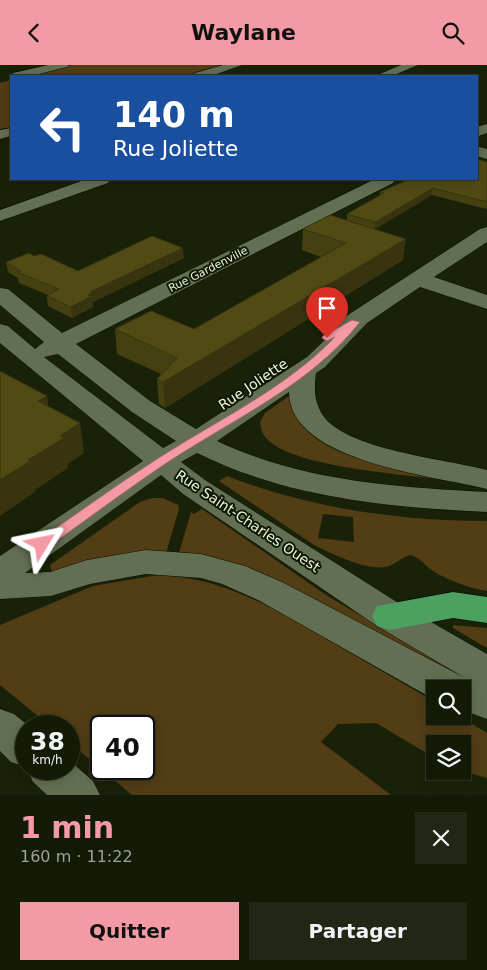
<!DOCTYPE html>
<html lang="fr">
<head>
<meta charset="utf-8">
<style>
  body { margin:0; font-family:"DejaVu Sans",sans-serif; background:#202714; color:#f1f3f6; height:100vh; display:flex; flex-direction:column; font-size:19px; white-space:nowrap }
  * { box-sizing:border-box; margin:0 }
  p { font-size:16px; color:#9da19b }
  .icon { flex:none; width:28px; height:28px; fill:none; stroke:currentColor; stroke-width:2; stroke-linecap:round; stroke-linejoin:round }
  .map { position:relative; height:730px; overflow:hidden }
  .sheet { display:flex; flex-direction:column; background:#131a06; flex:1 }
  .sheet>* { flex:none }
  .banner { position:absolute; left:10px; top:10px; width:468px; height:105px; border-radius:0px; box-shadow:0 2px 12px #0003,0 0 0 1px #323828; background:#1a4fa0; color:#fff; overflow:hidden }
  .fabs { position:absolute; left:426px; top:615px; display:grid; gap:10px }
  .fabs a { display:grid; place-items:center; width:45px; height:45px; border-radius:0px; background:#131a06; box-shadow:0 2px 12px #0003,0 0 0 1px #323828; font-size:25px }
  .speed { position:absolute; left:15px; top:650px; display:flex; gap:10px; font-size:25px; font-weight:700; text-align:center }
  .speed>* { display:grid; place-content:center; width:65px; height:65px; border-radius:50%; background:#131a06; box-shadow:0 2px 12px #0003,0 0 0 1px #323828; line-height:1 }
  .speed small { font-size:12px; font-weight:400 }
  .speed .limit { border:2px solid #111; border-radius:8px; background:#fff; color:#111 }
  .pin { position:absolute; display:grid; place-items:center; width:42px; height:42px; color:#fff; margin:-51px -21px; border-radius:50% 50% 50% 0; rotate:-45deg; box-shadow:0 0 5px #0007 }
  .pin .icon { rotate:45deg }
  .me { position:absolute; width:55px; margin:-28px; rotate:55deg; stroke-linejoin:round; filter:drop-shadow(0 0 4px #0008) }
  .turn { display:flex; align-items:center; gap:18px; height:105px; padding:0 20px; font-size:22px }
  .turn .icon { width:65px; height:65px; stroke-width:2.5 }
  .turn b { display:block; font-size:35px; line-height:42px }
  .round { display:grid; place-items:center; flex:none; width:52px; height:52px; border-radius:0px; background:#202714 }
  .summary { display:flex; align-items:center; justify-content:space-between; height:85px; padding:0 20px }
  h1 { font-size:30px; font-weight:800; line-height:38px; color:#f49aa5 }
  .action { display:flex; gap:10px; margin-top:auto; padding:10px 20px }
  .action a { flex:1; height:58px; border-radius:0px; background:#f49aa5; color:#111; font-size:20px; font-weight:800; line-height:58px; text-align:center }
  .action a+a { background:#202714; color:#f1f3f6 }
  header { display:flex; justify-content:space-between; align-items:center; height:65px; padding:0 20px; background:#f49aa5; color:#111; font-size:22px; font-weight:800 }
  .map>svg:first-child { display:block }
</style>
</head>
<body>
<header><svg class="icon" aria-label="back" viewBox="0 0 24 24"><path d="M15 5l-7 7 7 7"/></svg>Waylane<svg class="icon" aria-label="search" viewBox="0 0 24 24"><circle cx="10" cy="10" r="6"/><path d="M15 15l6 6"/></svg></header>
<div class="map">
<svg width="487" height="730" viewBox="0 0 487 730">
  <rect width="100%" height="100%" fill="#192208"/>
  <!-- green -->
  <path fill="#533d15" fill-rule="evenodd" d="M 72,0 L 223,0 L 184,11 L 27,11 Z
    M 11,15 L 11,62 L 0,65 L 0,18 Z
    M 289,331 C 297,392 392,401 438,414 C 397,409 305,402 273,379 C 265,374 261,367 260,357 L 265,348 Z
    M 227,411 C 308,443 400,456 487,456 L 487,526 C 471,524 441,513 429,503 C 422,497 419,492 410,490 C 402,492 397,498 389,501 C 371,508 330,488 314,480 L 219,416 ZM 323,449 L 353,452 L 354,477 L 318,473 Z
    M 152,433 L 163,433 L 178,440 L 179,444 L 166,488 L 52,507 L 50,500 L 140,437 Z
    M 202,444 L 329,532 L 450,602 L 444,609 L 179,488 L 191,447 L 194,449 Z
    M 158,510 C 225,513 273,543 330,576 C 365,596 400,617 435,637 L 435,651 L 459,651 L 487,668 L 487,713 L 462,706 L 462,679 L 435,679 L 435,693 L 376,658 L 338,659 L 321,677 L 391,730 L 132,730 L 69,677 L 69,661 L 50,661 L 0,620 L 0,560 L 93,521 ZM 101,661 L 144,661 L 144,704 L 101,704 Z
    M 453,560 L 487,563 L 487,583 L 453,563 Z"/>
  <g fill="none" stroke-linecap="round" stroke-linejoin="round">
    <defs>
      <path id="minor" d="M 48,0 L 69,0 L 67,2 L 31,11 L 11,11 L 13,8 Z
        M 223,0 L 242,0 L 211,11 L 193,11 L 195,8 Z
        M 401,0 L 418,0 L 392,11 L 375,11 Z
        M 487,59 L 487,68 L 476,72 L 476,62 Z
        M 11,63 L 11,71 L 0,74 L 0,65 Z
        M 476,81 L 487,84 L 487,94 L 476,91 Z
        M 87,114 L 110,114 L 108,118 L 0,156 L 0,145 Z
        M 375,114 L 395,114 L 393,118 L 76,279 L 150,336 L 196,364 L 307,292 L 330,270 L 327,266 L 331,261 L 480,164 L 487,162 L 487,177 L 434,212 L 487,230 L 487,244 L 420,222 L 367,258 L 325,302 L 316,308 C 314,323 314,335 322,349 C 344,385 447,394 487,405 L 487,424 C 436,411 289,397 289,327 L 217,376 C 302,416 394,422 487,427 L 487,447 C 387,442 288,433 197,388 L 181,397 L 205,415 L 403,541 L 487,589 L 487,654 L 462,645 L 462,624 L 435,624 L 435,635 L 258,535 L 222,519 L 201,513 L 146,509 L 90,519 L 51,531 L 0,534 L 0,491 L 143,396 L 0,278 L 0,259 L 8,261 L 35,284 L 44,277 L 0,240 L 0,223 L 8,224 L 62,268 ZM 58,289 L 132,347 L 176,376 L 163,383 L 44,292 ZM 161,410 L 183,429 L 377,561 L 465,613 L 282,517 L 245,501 L 201,489 L 146,485 L 87,495 L 50,507 L 25,508 Z
        M 0,644 L 14,649 L 29,661 L 26,661 L 26,702 L 11,697 L 0,686 Z
        M 69,695 L 93,716 L 100,730 L 47,730 L 33,717 L 27,704 L 69,704 Z"/>
      <path id="highway" d="M 453,527 L 487,532 L 487,558 L 453,553 L 390,565 L 377,561 L 372,551 L 377,541 Z"/>
    </defs>
    <!-- minor casing -->
    <use href="#minor" stroke="#050b00" stroke-width="1"/>
    <!-- highway casing -->
    <use href="#highway" stroke="#050b00" stroke-width="1"/>
    <!-- minor -->
    <use href="#minor" fill="#636f52" fill-rule="evenodd"/>
    <!-- highway -->
    <use href="#highway" fill="#4ca161" fill-rule="evenodd"/>
  </g>
  <!-- wall -->
  <path fill="#454012" d="M 487,97 L 487,143 L 486,144 L 432,130 L 375,164 L 403,195 L 165,343 L 159,339 L 157,314 L 161,309 L 117,289 L 115,264 L 194,264 L 321,192 L 302,185 L 303,164 L 347,155 L 347,149 L 380,131 L 380,127 L 476,114 Z
    M 34,191 L 78,206 L 184,193 L 93,237 L 93,242 L 72,253 L 48,241 L 47,231 L 48,230 L 19,218 L 18,213 L 8,207 L 6,197 Z"/>
  <!-- shaded-wall -->
  <path fill="#38340f" d="M 433,123 L 432,130 L 374,165 L 375,157 Z
    M 406,174 L 403,195 L 165,343 L 163,317 Z
    M 183,183 L 184,193 L 93,237 L 93,242 L 72,253 L 71,242 L 88,230 L 90,227 Z
    M 47,331 L 51,360 L 38,336 Z
    M 80,358 L 84,388 L 68,399 L 68,403 L 35,425 L 35,427 L 0,451 L 0,415 L 60,371 Z"/>
  <!-- building -->
  <path fill="#504b15" stroke="#38340f" d="M 476,94 L 487,97 L 487,137 L 433,123 L 375,157 L 347,149 L 384,128 L 380,127 L 410,114 L 476,114 Z
    M 330,150 L 406,174 L 163,317 L 157,314 L 177,293 L 115,264 L 151,246 L 194,264 L 346,178 L 303,164 Z
    M 152,171 L 183,183 L 90,227 L 92,228 L 88,230 L 92,231 L 71,242 L 47,231 L 59,224 L 17,207 L 21,206 L 6,197 L 29,188 L 34,191 L 41,189 L 78,206 Z
    M 0,306 L 47,331 L 38,336 L 80,358 L 60,371 L 64,373 L 28,395 L 29,397 L 0,415 Z"/>
  <!-- route -->
  <path fill="#f49aa5" stroke="#9f646b" d="M 352,255 L 360,257 C 310,321 231,355 165,399 C 125,426 86,455 47,483 L 37,483 L 35,479 L 37,476 C 77,449 116,420 157,394 C 217,355 285,324 335,272 L 327,276 L 322,273 L 323,271 Z"/>
  <g text-anchor="middle" stroke-width="4" stroke-linejoin="round" paint-order="stroke">
    <!-- far-street labels -->
    <g font-size="11" fill="#ecf3e3" stroke="#101902">
      <text transform="translate(208 204) rotate(-27)" y="4">Rue Gardenville</text>
    </g>
    <!-- street labels -->
    <g font-size="14" fill="#ecf3e3" stroke="#101902">
      <text transform="translate(253 319) rotate(-34)" y="5">Rue Joliette</text>
      <text transform="translate(248 456) rotate(34)" y="5">Rue Saint-Charles Ouest</text>
    </g>
  </g>
</svg>
<div class="fabs">
<a><svg class="icon" aria-label="search" viewBox="0 0 24 24"><circle cx="10" cy="10" r="6"/><path d="M15 15l6 6"/></svg></a>
<a><svg class="icon" aria-label="layers" viewBox="0 0 24 24"><path d="M12 4l9 5-9 5-9-5zM3 14l9 5 9-5"/></svg></a>
</div>
<div class="speed"><div>38<small>km/h</small></div><div class="limit">40</div></div>
<div class="pin" style="left:327px;top:273px;background:#d93025"><svg class="icon" aria-label="arrive" viewBox="0 0 24 24"><path d="M6 21V4h12l-3 4 3 4H6"/></svg></div>
<svg class="me" style="left:42px;top:479px" viewBox="-20 -20 40 40"><path d="M0-17L14 15 0 8-14 15z" fill="#f49aa5" stroke="#fff" stroke-width="4"/></svg>
<div class="banner">
<div class="turn"><svg class="icon" aria-label="left" viewBox="0 0 24 24"><path d="M17 20v-9H6M10 6l-5 5 5 5"/></svg><div><b>140 m</b>Rue Joliette</div></div>
</div>
</div>
<section class="sheet">
<div class="summary"><div><h1>1 min</h1><p>160 m · 11:22</p></div><a class="round"><svg class="icon" aria-label="close" viewBox="0 0 24 24"><path d="M6 6l12 12M18 6L6 18"/></svg></a></div>
<div class="action"><a>Quitter</a><a>Partager</a></div>
</section>
</body>
</html>
